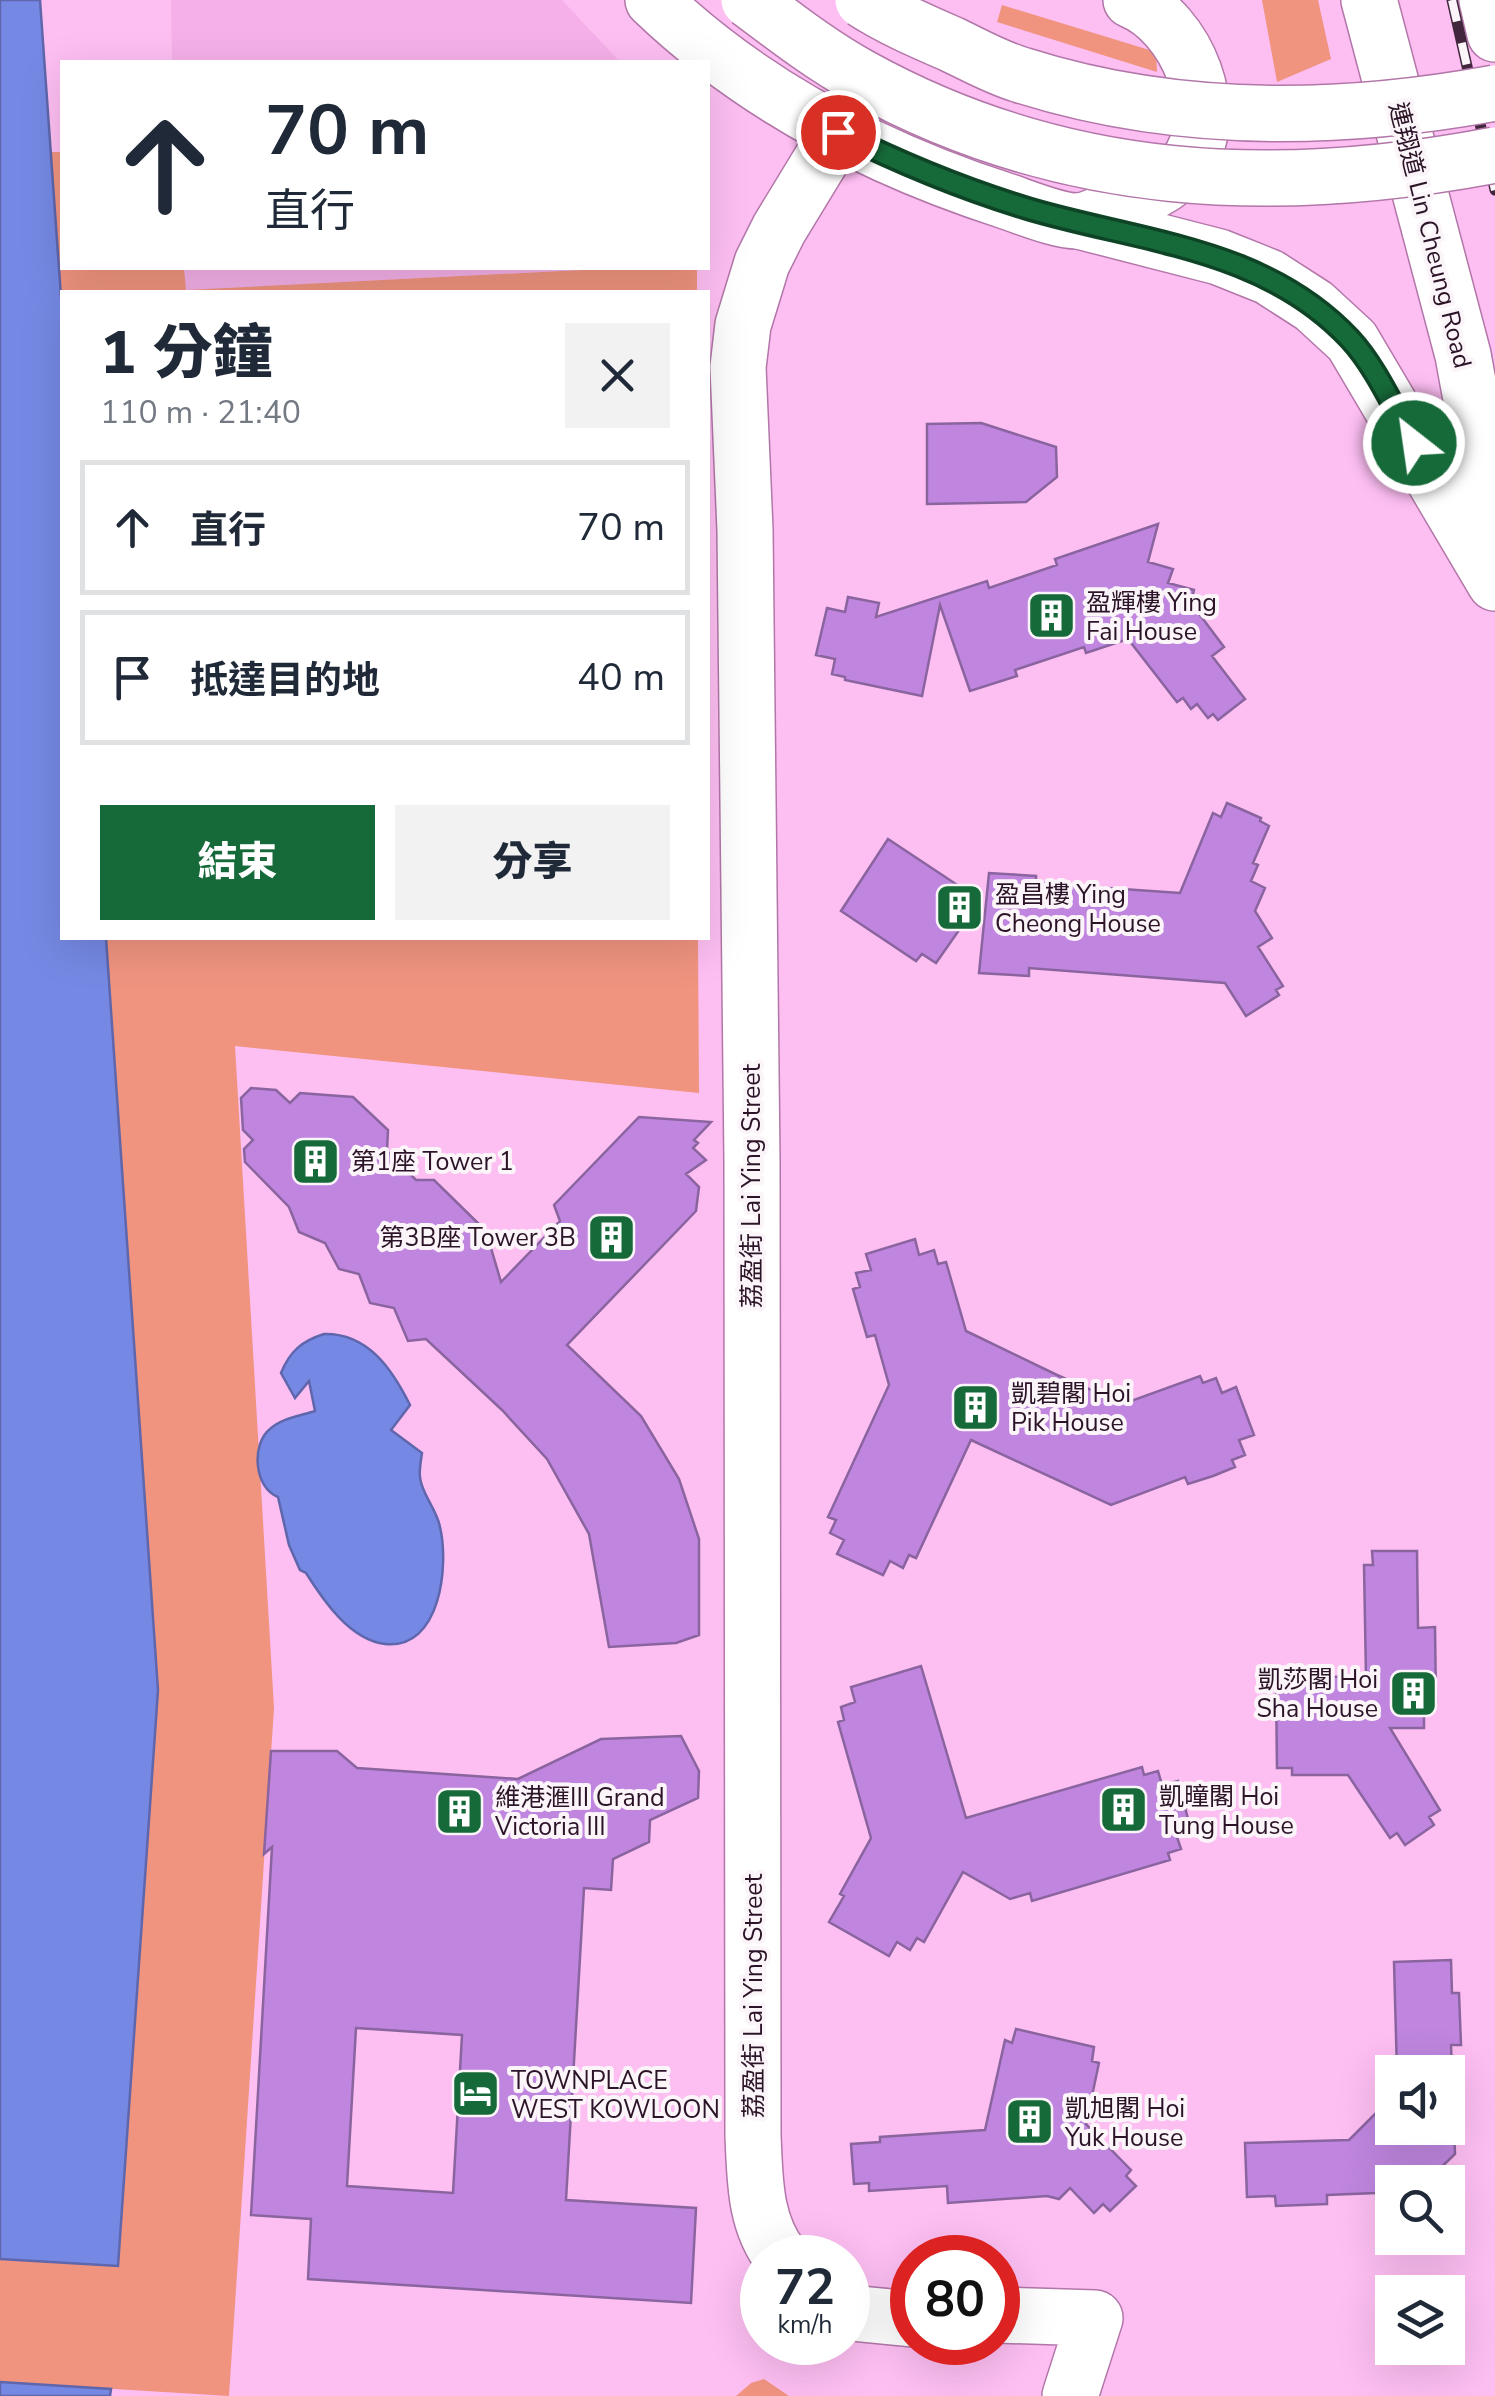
<!DOCTYPE html>
<html lang="zh-TW">
<head>
<meta charset="utf-8">
<style>
  body { margin:0; font-family:"Nunito Sans","Noto Sans TC",sans-serif; background:#f2f2f3; color:#1f2937; height:100vh; display:flex; flex-direction:column; font-size:38px; white-space:nowrap }
  * { box-sizing:border-box; margin:0 }
  p { font-size:32px; color:#747a83 }
  .icon { flex:none; width:55px; height:55px; fill:none; stroke:currentColor; stroke-width:2; stroke-linecap:round; stroke-linejoin:round }
  .map { position:relative; flex:1; overflow:hidden }
  .drawer { position:absolute; left:60px; top:290px; width:650px; height:650px; display:flex; flex-direction:column; background:#fff; border-radius:0px; box-shadow:0 10px 40px #0002 }
  .drawer>* { flex:none }
  .top-card { position:absolute; left:60px; top:60px; width:650px; height:210px; border-radius:0px; box-shadow:0 10px 40px #0002; background:#fff; color:#1f2937; overflow:hidden }
  .buttons { position:absolute; left:1375px; top:2055px; display:grid; gap:20px }
  .buttons a { display:grid; place-items:center; width:90px; height:90px; border-radius:0px; background:#fff; box-shadow:0 10px 40px #0002; font-size:50px }
  .speed { position:absolute; left:740px; top:2235px; display:flex; gap:20px; font-size:50px; font-weight:700; text-align:center }
  .speed>* { display:grid; place-content:center; width:130px; height:130px; border-radius:50%; background:#fff; box-shadow:0 10px 40px #0002; line-height:1 }
  .speed small { font-size:25px; font-weight:400 }
  .speed .limit { border:15px solid #d22; background:#fff; color:#111 }
  .pin { position:absolute; display:grid; place-items:center; width:85px; height:85px; color:#fff; margin:-42px; border:5px solid #fff; border-radius:50%; box-shadow:0 2px 10px #0007 }
  .me { position:absolute; width:110px; margin:-55px; rotate:330deg; stroke-linejoin:round; filter:drop-shadow(0 0 8px #0008) }
  .turn { display:flex; align-items:center; gap:35px; height:210px; padding:0 40px; font-size:45px }
  .turn .icon { width:130px; height:130px; stroke-width:2.5 }
  .turn b { display:block; font-size:70px; line-height:85px }
  .round { display:grid; place-items:center; flex:none; width:105px; height:105px; border-radius:0px; background:#f2f2f3 }
  .head { display:flex; align-items:center; justify-content:space-between; height:170px; padding:0 40px }
  h1 { font-size:60px; font-weight:800; line-height:75px }
  .primary-button { display:flex; gap:20px; margin-top:auto; padding:20px 40px }
  .primary-button a { flex:1; height:115px; border-radius:0px; background:#166939; color:#fff; font-size:40px; font-weight:800; line-height:115px; text-align:center }
  .primary-button a+a { background:#f2f2f3; color:#1f2937 }
  ul { padding:0; list-style:none }
  li { display:flex; align-items:center; gap:30px; height:135px; margin:0 20px 15px; padding:0 20px; border:5px solid #e0e1e3; border-radius:0px }
  li div { flex:1 }
  li b { display:block; font-size:38px }
  li em { font-style:normal }
  .map>svg:first-child { display:block }
</style>
</head>
<body>
<div class="map">
<svg width="1495" height="2396" viewBox="0 0 1495 2396">
  <rect width="100%" height="100%" fill="#fdbef2"/>
  <!-- built -->
  <path fill="#f5b0e9" d="M 171,0 L 562,0 L 620,62 L 172,62 Z
    M 184,268 L 621,268 L 186,290 Z"/>
  <!-- green -->
  <path fill="#f09480" d="M 1262,0 L 1318,0 L 1331,59 L 1277,82 Z
    M 1002,5 L 1156,52 L 1157,72 L 997,22 Z
    M 51,152 L 62,152 L 62,268 L 184,268 L 186,290 L 621,268 L 697,268 L 697,292 L 62,292 L 62,312 Z
    M 106,938 L 698,938 L 699,1093 L 235,1046 L 274,1708 L 229,2396 L 0,2382 L 0,2259 L 118,2266 L 158,1690 Z
    M 764,2379 L 789,2396 L 736,2396 L 751,2383 Z"/>
  <!-- water -->
  <path fill="#7589e4" stroke="#5f66ab" stroke-width="2.5" d="M 0,0 L 40,0 L 62,311 L 62,938 L 106,938 L 158,1690 L 118,2266 L 0,2259 Z
    M 324,1334 C 368,1333 392,1369 410,1405 L 391,1430 L 422,1453 C 421,1460 419,1470 420,1477 C 421,1493 437,1510 440,1527 C 449,1565 441,1650 385,1644 C 350,1640 323,1600 306,1573 L 300,1570 L 289,1545 L 278,1497 C 254,1488 251,1444 270,1429 C 282,1418 300,1416 315,1411 L 309,1381 L 295,1398 L 281,1373 C 290,1351 302,1341 324,1334 Z
    M 0,2382 L 111,2389 L 110,2396 L 0,2396 Z"/>
  <!-- building -->
  <path fill="#c086df" stroke="#8a649f" stroke-width="2.5" fill-rule="evenodd" d="M 981,423 L 1056,447 L 1057,477 L 1026,502 L 927,504 L 927,424 Z
    M 1158,524 L 1148,562 L 1173,569 L 1168,583 L 1194,590 L 1191,603 L 1224,647 L 1212,656 L 1245,699 L 1218,720 L 1213,714 L 1208,718 L 1197,704 L 1191,709 L 1183,698 L 1177,702 L 1128,639 L 1086,653 L 1084,647 L 1015,670 L 1017,676 L 970,691 L 940,605 L 922,696 L 845,680 L 845,677 L 832,674 L 835,659 L 816,655 L 827,608 L 845,612 L 848,597 L 879,603 L 876,617 L 987,581 L 989,588 L 1057,565 L 1055,559 Z
    M 1227,803 L 1261,818 L 1260,821 L 1269,826 L 1253,863 L 1258,865 L 1251,881 L 1265,888 L 1255,911 L 1272,938 L 1258,947 L 1283,986 L 1276,990 L 1279,995 L 1246,1016 L 1225,983 L 1029,968 L 1029,976 L 979,973 L 989,873 L 1036,876 L 1036,883 L 1180,893 L 1213,813 L 1221,817 Z
    M 888,839 L 980,900 L 936,963 L 922,954 L 916,961 L 841,911 Z
    M 251,1088 L 276,1090 L 290,1103 L 300,1093 L 353,1097 L 388,1130 L 387,1151 L 416,1180 L 434,1180 L 486,1231 L 501,1282 L 560,1221 L 554,1205 L 639,1117 L 711,1122 L 694,1140 L 698,1143 L 693,1148 L 706,1160 L 686,1174 L 699,1187 L 696,1211 L 567,1345 L 641,1416 L 679,1479 L 699,1539 L 699,1635 L 676,1643 L 609,1647 L 589,1534 L 547,1459 L 502,1410 L 426,1339 L 408,1341 L 394,1308 L 370,1303 L 359,1274 L 339,1269 L 325,1243 L 299,1232 L 289,1207 L 245,1162 L 244,1149 L 253,1140 L 243,1130 L 241,1098 Z
    M 915,1239 L 919,1255 L 934,1250 L 938,1264 L 946,1262 L 966,1331 L 1057,1375 L 1123,1404 L 1200,1376 L 1203,1383 L 1216,1378 L 1222,1393 L 1236,1387 L 1254,1435 L 1239,1440 L 1245,1455 L 1232,1460 L 1235,1467 L 1213,1476 L 1188,1484 L 1185,1477 L 1111,1505 L 971,1440 L 916,1558 L 909,1555 L 903,1568 L 890,1561 L 883,1575 L 837,1554 L 844,1540 L 830,1533 L 836,1520 L 828,1517 L 889,1385 L 875,1335 L 867,1337 L 853,1289 L 860,1287 L 856,1273 L 871,1270 L 866,1254 Z
    M 1372,1551 L 1417,1551 L 1418,1628 L 1435,1627 L 1436,1702 L 1424,1702 L 1424,1728 L 1390,1728 L 1440,1810 L 1429,1817 L 1434,1825 L 1405,1845 L 1397,1833 L 1390,1838 L 1348,1775 L 1292,1775 L 1292,1768 L 1277,1768 L 1276,1686 L 1289,1686 L 1289,1678 L 1366,1676 L 1364,1565 L 1373,1565 Z
    M 921,1666 L 966,1818 L 1142,1767 L 1144,1775 L 1158,1771 L 1162,1785 L 1178,1781 L 1191,1830 L 1176,1834 L 1181,1849 L 1168,1853 L 1170,1860 L 1032,1901 L 1030,1893 L 1010,1899 L 963,1872 L 924,1942 L 917,1938 L 910,1950 L 897,1942 L 889,1956 L 829,1922 L 844,1896 L 840,1894 L 871,1838 L 838,1722 L 844,1720 L 841,1707 L 855,1702 L 851,1687 Z
    M 681,1736 L 699,1771 L 698,1798 L 650,1820 L 649,1842 L 613,1859 L 611,1890 L 584,1888 L 566,2200 L 696,2208 L 691,2303 L 308,2279 L 311,2219 L 251,2215 L 272,1847 L 264,1854 L 271,1751 L 337,1751 L 357,1768 L 518,1779 L 601,1739 ZM 356,2028 L 462,2035 L 453,2193 L 347,2186 Z
    M 1451,1960 L 1452,1993 L 1459,1993 L 1461,2045 L 1451,2045 L 1455,2154 L 1426,2182 L 1390,2180 L 1376,2193 L 1327,2195 L 1327,2204 L 1276,2206 L 1275,2196 L 1247,2197 L 1245,2143 L 1349,2140 L 1392,2097 L 1392,2128 L 1448,2128 L 1448,2072 L 1397,2072 L 1394,1962 Z
    M 1016,2029 L 1094,2047 L 1092,2061 L 1099,2063 L 1086,2124 L 1131,2170 L 1126,2176 L 1136,2186 L 1110,2211 L 1103,2204 L 1094,2213 L 1070,2188 L 1059,2199 L 1047,2196 L 948,2203 L 947,2186 L 869,2191 L 869,2183 L 854,2184 L 851,2144 L 880,2142 L 880,2137 L 985,2130 L 1005,2040 L 1012,2043 Z"/>
  <g fill="none" stroke-linecap="round" stroke-linejoin="round">
    <defs>
      <path id="minor" d="M 653,0 C 752,95 876,159 1006,201 C 1024,207 1060,222 1079,221 C 1090,220 1104,212 1114,208 C 1139,199 1169,187 1185,166 C 1226,115 1186,22 1131,0
        M 782,2258 C 754,2223 755,2178 753,2136 L 752,1162 L 745,530 L 738,367 L 743,325 L 762,263 L 779,229 L 838,132
        M 848,2308 L 861,2314 L 912,2319
        M 998,2315 L 1095,2318 L 1070,2396"/>
      <path id="highway" d="M 1369,0 L 1463,355 L 1495,530
        M 1487,0 L 1495,34
        M 1079,221 L 1219,257 L 1269,277 L 1314,306 L 1352,341 L 1495,583"/>
    </defs>
    <!-- minor casing -->
    <use href="#minor" stroke="#b277a8" stroke-width="58"/>
    <!-- highway casing -->
    <use href="#highway" stroke="#b277a8" stroke-width="58"/>
    <!-- minor -->
    <use href="#minor" stroke="#fff" stroke-width="55"/>
    <!-- highway -->
    <use href="#highway" stroke="#fff" stroke-width="55"/>
    <defs>
      <path id="rail" d="M 1452,0 L 1495,190"/>
    </defs>
    <!-- rail casing -->
    <use href="#rail" stroke="#42263d" stroke-width="11"/>
    <!-- rail -->
    <use href="#rail" stroke="#fbf4f9" stroke-width="8" stroke-dasharray="22" stroke-linecap="butt"/>
    <defs>
      <path id="minor-bridge" d="M 749,0 C 785,27 821,55 861,77 C 1062,188 1274,197 1495,155
        M 863,0 C 891,18 921,31 951,44 C 974,55 997,68 1021,75 C 1175,124 1337,122 1495,93"/>
    </defs>
    <!-- minor-bridge casing -->
    <use href="#minor-bridge" stroke="#b277a8" stroke-width="58" stroke-linecap="butt"/>
    <!-- minor-bridge -->
    <use href="#minor-bridge" stroke="#fff" stroke-width="55"/>
  </g>
  <g fill="none" stroke-linecap="round" stroke-linejoin="round">
    <defs>
      <path id="route" d="M 838,132 C 900,163 963,189 1029,209 C 1141,242 1265,248 1350,339 C 1376,367 1394,409 1414,443"/>
    </defs>
    <!-- route casing -->
    <use href="#route" stroke="#0e4425" stroke-width="25"/>
    <!-- route -->
    <use href="#route" stroke="#166939" stroke-width="18"/>
  </g>
  <!-- icons -->
  <defs>
    <symbol id="building-square" viewBox="-11 -11 22 22"><rect x="-9" y="-9" width="18" height="18" rx="4" fill="#166939" stroke="#fbf4f9"/><path d="M-4-6H4V6H1V3H-1V6H-4ZM-2.5-4.3h1.7v1.8h-1.7ZM.8-4.3h1.7v1.8H.8ZM-2.5-1h1.7V.8h-1.7ZM.8-1h1.7V.8H.8Z" fill="#fff"/></symbol>
    <symbol id="hotel-square" viewBox="-11 -11 22 22"><rect x="-9" y="-9" width="18" height="18" rx="4" fill="#166939" stroke="#fbf4f9"/><path d="M-6-4.5h1.5V1H6V5H4.5V3h-9V5H-6ZM-4 0a1.8 1.8 0 1 1 3.6 0ZM.5 0V-2.5h3Q6-2.5 6 0Z" fill="#fff"/></symbol>
  </defs>
  <g fill-rule="evenodd">
    <use href="#building-square" x="1024" y="588" width="55" height="55"/>
    <use href="#building-square" x="932" y="880" width="55" height="55"/>
    <use href="#building-square" x="288" y="1134" width="55" height="55"/>
    <use href="#building-square" x="584" y="1210" width="55" height="55"/>
    <use href="#building-square" x="948" y="1380" width="55" height="55"/>
    <use href="#building-square" x="1386" y="1666" width="55" height="55"/>
    <use href="#building-square" x="1096" y="1782" width="55" height="55"/>
    <use href="#building-square" x="432" y="1784" width="55" height="55"/>
    <use href="#hotel-square" x="448" y="2066" width="55" height="55"/>
    <use href="#building-square" x="1002" y="2094" width="55" height="55"/>
  </g>
  <g text-anchor="middle" stroke-width="8" stroke-linejoin="round" paint-order="stroke">
    <!-- street labels -->
    <g font-size="25" fill="#2b1427" stroke="#fbf4f9">
      <text transform="translate(1431 235) rotate(76)" y="9">連翔道 Lin Cheung Road</text>
      <text transform="translate(751 1186) rotate(-90)" y="9">荔盈街 Lai Ying Street</text>
      <text transform="translate(753 1996) rotate(-90)" y="9">荔盈街 Lai Ying Street</text>
    </g>
    <!-- poi labels -->
    <g font-size="25" fill="#2b1427" stroke="#fbf4f9" text-anchor="start">
      <text x="1086" y="611">盈輝樓 Ying<tspan x="1086" dy="29">Fai House</tspan></text>
      <text x="995" y="903">盈昌樓 Ying<tspan x="995" dy="29">Cheong House</tspan></text>
      <text x="351" y="1170">第1座 Tower 1</text>
      <text x="576" y="1246" text-anchor="end">第3B座 Tower 3B</text>
      <text x="1011" y="1402">凱碧閣 Hoi<tspan x="1011" dy="29">Pik House</tspan></text>
      <text x="1378" y="1688" text-anchor="end">凱莎閣 Hoi<tspan x="1378" dy="29">Sha House</tspan></text>
      <text x="1159" y="1805">凱曈閣 Hoi<tspan x="1159" dy="29">Tung House</tspan></text>
      <text x="495" y="1806">維港滙III Grand<tspan x="495" dy="29">Victoria III</tspan></text>
      <text x="511" y="2089">TOWNPLACE<tspan x="511" dy="29">WEST KOWLOON</tspan></text>
      <text x="1065" y="2117">凱旭閣 Hoi<tspan x="1065" dy="29">Yuk House</tspan></text>
    </g>
  </g>
</svg>
<div class="buttons">
<a><svg class="icon" aria-label="sound" viewBox="0 0 24 24"><path d="M4 9h4l5-4v14l-5-4H4zM17 9q2 3 0 6"/></svg></a>
<a><svg class="icon" aria-label="search" viewBox="0 0 24 24"><circle cx="10" cy="10" r="6"/><path d="M15 15l6 6"/></svg></a>
<a><svg class="icon" aria-label="layers" viewBox="0 0 24 24"><path d="M12 4l9 5-9 5-9-5zM3 14l9 5 9-5"/></svg></a>
</div>
<div class="speed"><div>72<small>km/h</small></div><div class="limit">80</div></div>
<div class="pin" style="left:838px;top:132px;background:#d93025"><svg class="icon" aria-label="arrive" viewBox="0 0 24 24"><path d="M6 21V4h12l-3 4 3 4H6"/></svg></div>
<svg class="me" style="left:1414px;top:443px" viewBox="-20 -20 40 40"><circle r="17" fill="#166939" stroke="#fff" stroke-width="3"/><path d="M0-11L8 9 0 5-8 9z" fill="#fff"/></svg>
<div class="top-card">
<div class="turn"><svg class="icon" aria-label="ahead" viewBox="0 0 24 24"><path d="M12 20V5M6 11l6-6 6 6"/></svg><div><b>70 m</b>直行</div></div>
</div>
<section class="drawer">
<div class="head"><div><h1>1 分鐘</h1><p>110 m · 21:40</p></div><a class="round"><svg class="icon" aria-label="close" viewBox="0 0 24 24"><path d="M6 6l12 12M18 6L6 18"/></svg></a></div>
<ul>
<li><svg class="icon" aria-label="ahead" viewBox="0 0 24 24"><path d="M12 20V5M6 11l6-6 6 6"/></svg><div><b>直行</b></div><em>70 m</em></li>
<li><svg class="icon" aria-label="arrive" viewBox="0 0 24 24"><path d="M6 21V4h12l-3 4 3 4H6"/></svg><div><b>抵達目的地</b></div><em>40 m</em></li>
</ul>
<div class="primary-button"><a>結束</a><a>分享</a></div>
</section>
</div>
</body>
</html>
